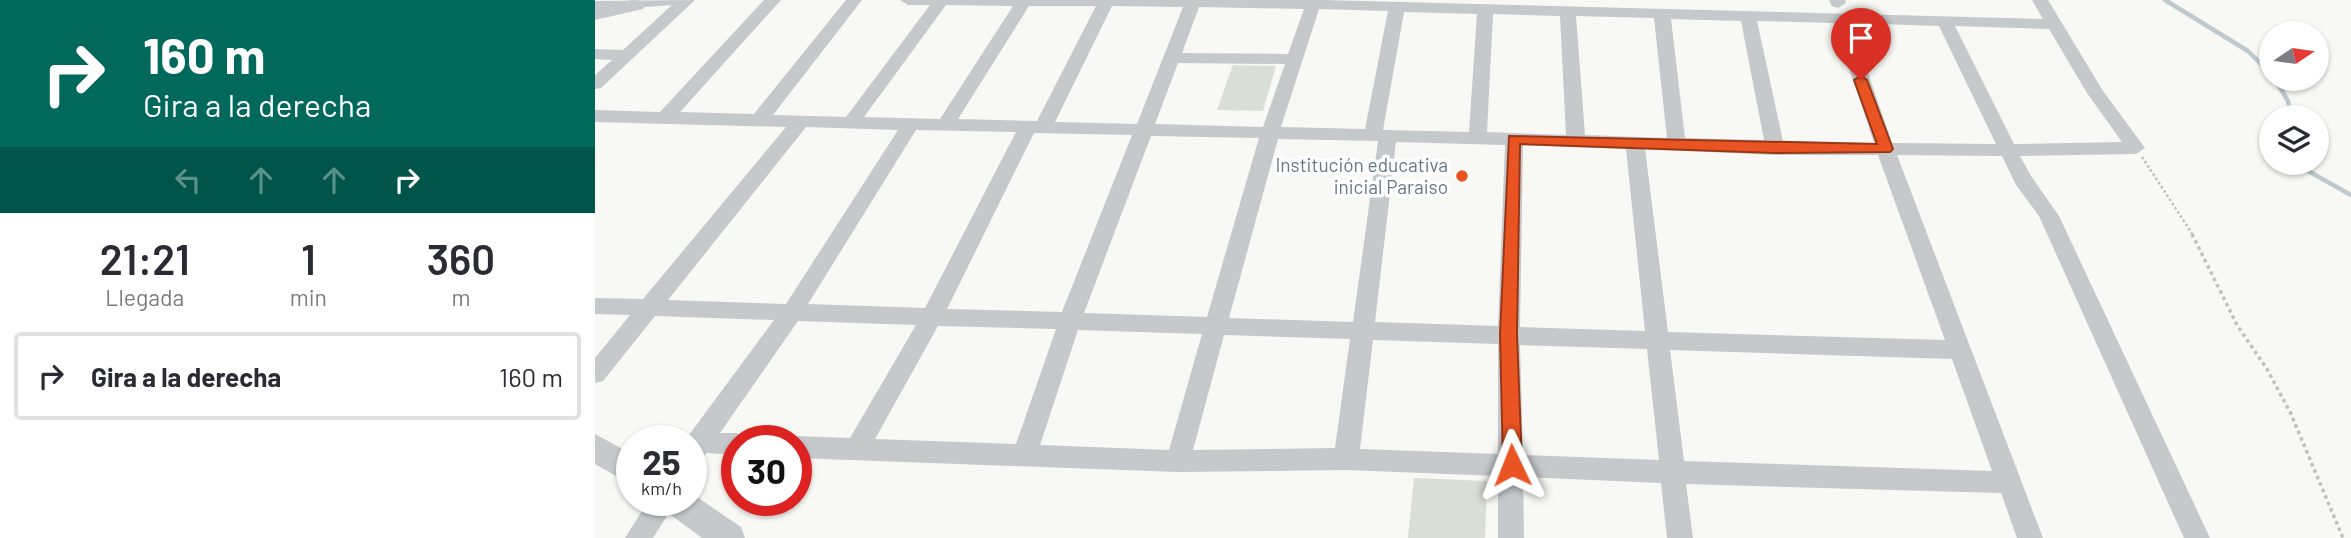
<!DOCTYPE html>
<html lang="es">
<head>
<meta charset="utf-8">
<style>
  body { margin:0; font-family:Barlow,sans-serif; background:#f2f2f3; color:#2b2b33; height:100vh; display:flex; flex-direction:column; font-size:26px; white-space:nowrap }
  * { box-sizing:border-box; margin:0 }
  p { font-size:23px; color:#7c7c81 }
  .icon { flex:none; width:38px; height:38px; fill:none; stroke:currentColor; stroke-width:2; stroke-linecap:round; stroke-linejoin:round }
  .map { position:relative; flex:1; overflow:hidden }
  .side { display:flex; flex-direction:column; background:#fff; width:595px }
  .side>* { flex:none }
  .banner { background:#00695c; color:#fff; overflow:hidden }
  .needle { width:46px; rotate:77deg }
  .controls { position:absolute; left:1664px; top:21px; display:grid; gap:14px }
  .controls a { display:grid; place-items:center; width:70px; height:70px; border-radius:50%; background:#fff; box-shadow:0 2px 5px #0004; font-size:35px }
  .speed { position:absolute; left:21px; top:425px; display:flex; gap:14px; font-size:35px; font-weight:700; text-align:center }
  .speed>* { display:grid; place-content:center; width:91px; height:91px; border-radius:50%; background:#fff; box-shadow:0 2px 5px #0004; line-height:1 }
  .speed small { font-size:18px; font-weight:400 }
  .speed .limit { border:10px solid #d22; background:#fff; color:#111 }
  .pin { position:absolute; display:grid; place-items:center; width:60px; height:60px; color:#fff; margin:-72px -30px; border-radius:50% 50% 50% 0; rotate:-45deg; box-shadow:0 0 7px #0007 }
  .pin .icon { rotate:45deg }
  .me { position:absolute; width:77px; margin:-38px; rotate:358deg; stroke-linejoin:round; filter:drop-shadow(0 0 5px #0008) }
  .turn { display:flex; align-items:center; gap:24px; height:147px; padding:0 28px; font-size:32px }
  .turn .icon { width:91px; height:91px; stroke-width:2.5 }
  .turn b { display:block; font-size:49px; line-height:60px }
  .lanes { display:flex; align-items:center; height:66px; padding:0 28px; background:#0003; justify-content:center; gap:35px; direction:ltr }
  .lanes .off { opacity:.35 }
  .eta { display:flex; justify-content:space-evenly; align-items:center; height:119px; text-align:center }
  .eta b { font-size:42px; font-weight:600; line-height:49px }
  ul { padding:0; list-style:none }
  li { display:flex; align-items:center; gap:21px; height:88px; margin:0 14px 10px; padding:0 14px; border:4px solid #e1e1e2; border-radius:7px }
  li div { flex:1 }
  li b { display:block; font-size:26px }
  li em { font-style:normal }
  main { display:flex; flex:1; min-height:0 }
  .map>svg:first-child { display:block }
</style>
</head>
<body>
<main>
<section class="side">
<div class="banner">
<div class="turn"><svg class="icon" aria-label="right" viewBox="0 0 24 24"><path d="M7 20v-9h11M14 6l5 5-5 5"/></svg><div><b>160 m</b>Gira a la derecha</div></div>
<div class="lanes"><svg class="icon off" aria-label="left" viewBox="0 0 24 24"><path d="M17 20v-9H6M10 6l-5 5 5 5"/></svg><svg class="icon off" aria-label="ahead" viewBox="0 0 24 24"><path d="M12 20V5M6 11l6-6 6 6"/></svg><svg class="icon off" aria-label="ahead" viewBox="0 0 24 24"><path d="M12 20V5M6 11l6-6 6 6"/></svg><svg class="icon" aria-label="right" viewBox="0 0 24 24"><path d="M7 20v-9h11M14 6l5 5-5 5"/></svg></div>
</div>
<div class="eta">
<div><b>21:21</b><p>Llegada</p></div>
<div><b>1</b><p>min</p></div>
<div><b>360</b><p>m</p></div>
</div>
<ul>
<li><svg class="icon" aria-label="right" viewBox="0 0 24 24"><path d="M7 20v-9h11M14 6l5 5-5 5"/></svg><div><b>Gira a la derecha</b></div><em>160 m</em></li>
</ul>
</section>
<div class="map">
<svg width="1756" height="538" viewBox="0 0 1756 538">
  <rect width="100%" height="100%" fill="#f8f8f4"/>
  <!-- green -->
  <path fill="#d9dfd5" d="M 638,65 L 681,66 L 668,111 L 622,110 Z
    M 819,478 L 892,481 L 890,538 L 813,538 Z"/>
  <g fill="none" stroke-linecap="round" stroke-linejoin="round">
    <!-- stream -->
    <path stroke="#bdc9cd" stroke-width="4.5" d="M 1570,0 L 1653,51 L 1676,74
      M 1680,79 L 1693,101 L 1696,117
      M 1699,163 L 1756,195"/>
    <!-- path-far1 -->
    <path stroke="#bec1c3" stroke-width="2.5" stroke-dasharray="2.5 2.5" stroke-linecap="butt" d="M 1547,157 L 1598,235"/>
    <!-- path -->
    <path stroke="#bec1c3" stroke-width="3.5" stroke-dasharray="3.5 3.5" stroke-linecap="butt" d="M 1597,234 L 1642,325 L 1672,369 L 1696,414 L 1748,538"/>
    <!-- minor -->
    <path fill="#c5c9cc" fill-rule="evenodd" d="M 100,0 L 6,88 L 0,89 L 0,75 L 17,60 L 0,59 L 0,49 L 28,50 L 77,5 L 0,11 L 0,1 Z
      M 169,0 L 186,0 L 85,112 L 159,114 L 251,0 L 267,0 L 178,115 L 251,117 L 335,5 L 313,5 L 305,0 L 728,0 L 1448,19 L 1437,0 L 1453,0 L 1508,91 L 1550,148 L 1541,154 L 1425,156 L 1436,176 L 1464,216 L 1615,538 L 1589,538 L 1444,216 L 1421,185 L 1407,156 L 1302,155 L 1448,538 L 1422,538 L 1406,493 L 1091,484 L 1098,538 L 1072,538 L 1066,483 L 928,477 L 929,538 L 903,538 L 903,476 L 751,470 L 583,472 L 201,458 L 201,441 L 192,439 L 201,436 L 255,438 L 321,325 L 203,321 L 125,433 L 142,433 L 153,441 L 142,441 L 142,455 L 111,453 L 105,462 L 96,465 L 96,441 L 91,441 L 94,435 L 179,320 L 60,316 L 8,381 L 0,383 L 0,358 L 35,315 L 0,314 L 0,298 L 48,299 L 191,127 L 0,122 L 0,110 L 65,112 ZM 351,5 L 418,6 L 345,119 L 269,117 ZM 434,6 L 501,6 L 442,121 L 363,119 ZM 517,6 L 588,7 L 542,124 L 460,122 ZM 604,7 L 709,9 L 693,54 L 587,53 ZM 724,9 L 793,11 L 770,129 L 686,127 ZM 809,12 L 882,14 L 874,132 L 788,130 ZM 898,14 L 965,16 L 971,135 L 892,132 ZM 981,16 L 1059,18 L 1072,138 L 990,135 ZM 1076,19 L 1146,21 L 1169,140 L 1090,138 ZM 1162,21 L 1239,23 L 1279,143 L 1188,141 ZM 1256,23 L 1344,26 L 1401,144 L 1297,143 ZM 1360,26 L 1454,29 L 1492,93 L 1527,142 L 1419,144 ZM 583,63 L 690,64 L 668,127 L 560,124 ZM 211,127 L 303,130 L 191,304 L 73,300 ZM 321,130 L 421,132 L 330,308 L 213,304 ZM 439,133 L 537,135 L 467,312 L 352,309 ZM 556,136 L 664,138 L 612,317 L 489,313 ZM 683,139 L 783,141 L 758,322 L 634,318 ZM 801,142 L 910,145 L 903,326 L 780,322 ZM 928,145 L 1031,149 L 1050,331 L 925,327 ZM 1050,149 L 1180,155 L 1283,155 L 1350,340 L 1073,332 ZM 343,326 L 461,329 L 421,444 L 280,439 ZM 483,330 L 607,334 L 574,450 L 445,445 ZM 629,335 L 755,339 L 740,448 L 598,450 ZM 778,340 L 903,344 L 903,454 L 765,449 ZM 925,345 L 1052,349 L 1064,460 L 928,455 ZM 1075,350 L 1357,359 L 1397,471 L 1089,461 Z
      M 1234,0 L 1250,0 L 1251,3 L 1243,8 L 1237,6 Z
      M 54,500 L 82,500 L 58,538 L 30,538 Z"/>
    <!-- tertiary -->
    <path fill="#c5c9cc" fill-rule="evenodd" d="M 37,0 L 48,1 L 51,5 L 48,9 L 0,20 L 0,8 Z
      M 0,434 L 37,454 L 37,485 L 0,464 Z
      M 96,493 L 146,527 L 150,538 L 107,538 L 69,510 L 64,500 L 96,500 Z"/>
  </g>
  <!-- route -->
  <path fill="#ea5422" stroke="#983716" stroke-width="2" d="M 1266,76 L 1272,80 L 1298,149 L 1295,152 L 1180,153 L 925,144 L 922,334 L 927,465 L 924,471 L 917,473 L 911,471 L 908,465 L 905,334 L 914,136 L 1282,144 L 1259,80 Z"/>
  <!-- markers -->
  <circle fill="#ea5422" stroke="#fff" stroke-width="2.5" cx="867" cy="176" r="7"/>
  <g text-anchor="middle" stroke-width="7" stroke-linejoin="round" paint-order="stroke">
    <!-- poi labels -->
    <g font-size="19" fill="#657787" stroke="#fff" text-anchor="end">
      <text x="853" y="172">Institución educativa<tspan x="853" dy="22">inicial Paraiso</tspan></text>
    </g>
  </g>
</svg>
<div class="controls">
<a><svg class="needle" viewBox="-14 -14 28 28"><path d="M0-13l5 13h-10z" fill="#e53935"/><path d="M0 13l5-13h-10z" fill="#7c7c81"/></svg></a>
<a><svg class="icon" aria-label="layers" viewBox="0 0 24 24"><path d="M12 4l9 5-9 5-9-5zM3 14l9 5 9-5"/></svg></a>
</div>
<div class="speed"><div>25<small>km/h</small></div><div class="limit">30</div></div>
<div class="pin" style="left:1266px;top:80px;background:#d93025"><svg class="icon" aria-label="arrive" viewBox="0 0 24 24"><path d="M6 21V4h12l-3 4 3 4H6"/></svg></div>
<svg class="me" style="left:917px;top:465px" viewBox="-20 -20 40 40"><path d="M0-17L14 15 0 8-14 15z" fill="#ea5422" stroke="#fff" stroke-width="4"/></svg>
</div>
</main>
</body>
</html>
